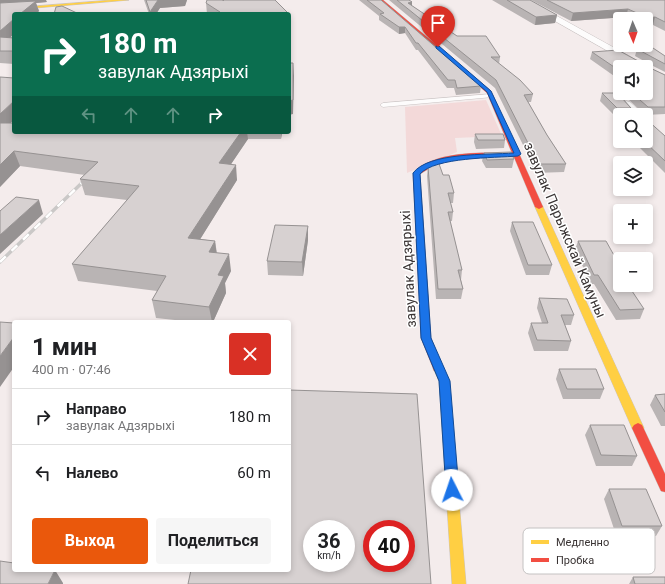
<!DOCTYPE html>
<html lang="ru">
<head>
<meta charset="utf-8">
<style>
  body { margin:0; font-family:Roboto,sans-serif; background:#f6f6f6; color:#202124; height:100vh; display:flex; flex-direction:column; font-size:15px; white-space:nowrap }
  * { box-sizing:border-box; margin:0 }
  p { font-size:13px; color:#757577 }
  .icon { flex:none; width:22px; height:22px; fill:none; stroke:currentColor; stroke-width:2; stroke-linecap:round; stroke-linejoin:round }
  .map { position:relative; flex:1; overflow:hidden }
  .side { position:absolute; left:12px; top:320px; width:279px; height:252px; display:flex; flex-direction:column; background:#fff; border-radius:4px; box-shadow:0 2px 6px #0003 }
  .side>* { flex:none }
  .banner { position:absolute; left:12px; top:12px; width:279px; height:122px; border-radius:4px; box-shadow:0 2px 6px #0003; background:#0b6e4f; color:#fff; overflow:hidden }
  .needle { width:26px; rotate:178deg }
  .fabs { position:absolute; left:613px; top:12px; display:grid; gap:8px }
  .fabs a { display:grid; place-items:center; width:40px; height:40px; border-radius:4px; background:#fff; box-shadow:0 2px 6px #0003; font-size:20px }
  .speed { position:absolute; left:303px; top:520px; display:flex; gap:8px; font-size:20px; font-weight:700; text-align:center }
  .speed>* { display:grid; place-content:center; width:52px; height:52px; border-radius:50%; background:#fff; box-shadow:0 2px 6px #0003; line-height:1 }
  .speed small { font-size:10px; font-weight:400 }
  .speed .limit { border:6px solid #d22; background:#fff; color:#111 }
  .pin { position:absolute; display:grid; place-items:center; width:34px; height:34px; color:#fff; margin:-41px -17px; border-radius:50% 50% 50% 0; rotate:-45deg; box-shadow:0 0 4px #0007 }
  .pin .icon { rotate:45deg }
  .me { position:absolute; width:44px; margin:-22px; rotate:356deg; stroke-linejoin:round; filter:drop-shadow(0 0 3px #0008) }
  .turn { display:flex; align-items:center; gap:14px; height:84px; padding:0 20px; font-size:18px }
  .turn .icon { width:52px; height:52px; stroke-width:2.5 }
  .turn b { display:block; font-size:28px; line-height:34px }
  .lanes { display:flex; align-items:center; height:38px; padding:0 20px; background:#0003; justify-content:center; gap:20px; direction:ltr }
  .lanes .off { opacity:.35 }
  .round { display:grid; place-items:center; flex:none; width:42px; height:42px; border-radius:4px; background:#f6f6f6 }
  .head { display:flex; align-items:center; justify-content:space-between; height:68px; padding:0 20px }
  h1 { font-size:24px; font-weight:700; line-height:30px }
  .button { display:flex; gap:8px; margin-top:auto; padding:8px 20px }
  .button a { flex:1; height:46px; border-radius:4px; background:#ea580c; color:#fff; font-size:16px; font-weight:700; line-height:46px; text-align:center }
  .button a+a { background:#f6f6f6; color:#202124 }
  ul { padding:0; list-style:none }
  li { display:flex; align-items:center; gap:12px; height:56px; padding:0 20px; border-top:1px solid #e0e0e0 }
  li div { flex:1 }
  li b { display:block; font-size:15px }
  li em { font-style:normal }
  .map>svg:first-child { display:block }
</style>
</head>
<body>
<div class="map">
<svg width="665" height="584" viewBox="0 0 665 584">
  <rect width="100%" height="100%" fill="#f4ecec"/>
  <!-- green -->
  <path fill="#f3d9d9" d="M 486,100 L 502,136 L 455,138 L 457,152 L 407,173 L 405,107 Z"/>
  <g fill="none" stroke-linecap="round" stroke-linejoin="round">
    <defs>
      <path id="lane" d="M 491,94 L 493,95 L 493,97 L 383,107 L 380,105 L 383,103 Z"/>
      <path id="street" d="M 518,0 L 528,0 L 649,67 L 646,70 L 646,67 L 636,67 Z
        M 626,101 L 630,102 L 644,115 L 630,115 L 620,105 Z"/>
      <path id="slow" d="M 112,0 L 129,0 L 0,11 L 0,9 Z
        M 536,205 L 542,205 L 543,207 L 644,428 L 642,431 L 638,433 L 634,431 L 632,428 L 535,207 Z
        M 438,364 L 442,365 L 449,381 L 466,584 L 452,584 L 439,381 L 433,368 L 434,365 Z"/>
      <path id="jam" d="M 379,0 L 383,0 L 491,91 L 543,207 L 539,209 L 535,207 L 514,157 C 479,159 450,154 420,174 L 431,338 L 443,368 L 442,371 L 434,371 L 433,368 L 421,338 L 413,173 C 435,150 483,153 512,153 L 487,93 Z
        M 638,423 L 642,425 L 665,474 L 665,492 L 661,491 L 632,428 L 634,425 Z"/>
    </defs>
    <!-- lane casing -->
    <use href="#lane" stroke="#cac4c4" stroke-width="1"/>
    <!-- street casing -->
    <use href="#street" stroke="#cac4c4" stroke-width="1"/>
    <!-- slow casing -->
    <use href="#slow" stroke="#cac4c4" stroke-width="1"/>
    <!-- jam casing -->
    <use href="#jam" stroke="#cac4c4" stroke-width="1"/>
    <!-- lane -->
    <use href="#lane" fill="#fdfcfc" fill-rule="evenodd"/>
    <!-- street -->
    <use href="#street" fill="#fdfcfc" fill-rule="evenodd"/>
    <!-- slow -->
    <use href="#slow" fill="#ffcf43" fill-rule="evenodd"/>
    <!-- jam -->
    <use href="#jam" fill="#f24e42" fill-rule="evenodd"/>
    <defs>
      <path id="rail" d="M 0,262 L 89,176"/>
    </defs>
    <!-- rail casing -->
    <use href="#rail" stroke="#cac8c7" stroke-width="3.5"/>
    <!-- rail -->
    <use href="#rail" stroke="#fff" stroke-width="2.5" stroke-dasharray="8" stroke-linecap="butt"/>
  </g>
  <!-- wall -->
  <path fill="#b9b4b4" d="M 0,0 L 47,2 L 36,3 L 39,11 L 36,14 L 14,14 L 10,37 L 14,38 L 14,64 L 0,63 Z
    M 144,0 L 187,0 L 185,6 L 160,8 L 156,14 L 149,14 Z
    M 224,0 L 223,0 L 289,14 L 207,14 L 206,3 Z
    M 359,0 L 381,0 L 481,86 L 480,93 L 456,95 L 454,88 L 447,88 L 418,50 L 416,50 L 405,33 L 399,34 L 379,20 L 379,16 Z
    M 389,0 L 409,0 L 412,2 L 412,6 L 457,36 L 500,57 L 499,64 L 533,94 L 531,102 L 528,102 L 547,135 L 566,164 L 564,172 L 535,173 L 527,156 L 527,153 L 495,88 Z
    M 492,0 L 530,0 L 557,15 L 555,23 L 535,25 Z
    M 531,0 L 665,0 L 665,31 L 653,25 L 646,26 L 646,19 L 630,19 L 626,17 L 571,21 Z
    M 637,49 L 665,56 L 665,72 L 647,63 L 648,67 L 665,75 L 665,114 L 645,115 L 629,100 L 631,93 L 646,93 L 620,67 L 620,86 L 615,83 L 617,78 L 590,59 L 592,52 L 638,61 L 644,61 L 635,56 Z
    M 602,93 L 626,93 L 624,100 L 631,108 L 629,113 L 620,115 L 620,128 L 613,122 L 615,116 L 600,101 Z
    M 10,123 L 14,132 L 282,132 L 281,139 L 248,139 L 231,164 L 237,180 L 200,239 L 215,241 L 217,253 L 231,271 L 225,283 L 226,293 L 213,322 L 194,322 L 156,318 L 152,300 L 157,291 L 78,281 L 72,264 L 127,200 L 85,195 L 80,179 L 85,175 L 20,166 L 0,187 Z
    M 475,134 L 505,140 L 504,148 L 476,149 L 474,142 Z
    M 665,136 L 665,173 L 633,141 L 646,141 Z
    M 484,153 L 514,159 L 512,168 L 486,168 L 482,161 Z
    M 428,167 L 443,175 L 454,193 L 453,203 L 450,203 L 453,212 L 452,221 L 450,221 L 462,270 L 461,280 L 463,289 L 461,299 L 436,299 L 427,176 Z
    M 512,222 L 552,265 L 549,275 L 526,275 L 510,231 Z
    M 308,226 L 308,240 L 303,276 L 268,275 L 267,261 Z
    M 578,241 L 620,285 L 644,309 L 640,319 L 616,320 L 594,284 L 591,284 L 575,250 Z
    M 539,298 L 574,315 L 571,325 L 565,325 L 571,341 L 568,351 L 534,351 L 528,333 L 531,323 L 542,323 L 537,308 Z
    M 559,369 L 604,389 L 600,399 L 563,399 L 556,379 Z
    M 665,394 L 665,426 L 661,426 L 650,405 L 655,395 Z
    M 590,425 L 637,456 L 632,466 L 596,466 L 585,435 Z
    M 609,489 L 662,526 L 656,536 L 616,535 L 604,499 Z
    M 633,577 L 665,584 L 629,584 Z"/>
  <!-- shaded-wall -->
  <path fill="#969292" d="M 0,0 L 46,0 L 47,2 L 36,3 L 39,11 L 36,14 L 20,14 L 0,6 Z
    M 158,0 L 187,0 L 185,6 L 160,8 L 156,14 L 151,14 L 150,12 Z
    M 412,2 L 412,8 L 407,9 L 408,3 Z
    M 628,9 L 626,17 L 571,21 L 573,13 Z
    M 557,15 L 555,23 L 535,25 L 536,17 Z
    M 655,17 L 653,25 L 646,26 L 648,18 Z
    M 14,19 L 14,34 L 0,47 L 0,31 Z
    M 399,27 L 405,27 L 405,33 L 399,34 Z
    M 293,63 L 294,76 L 293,114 L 289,115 L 289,101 Z
    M 626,93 L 624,100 L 621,97 Z
    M 14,101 L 14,120 L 0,133 L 0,114 Z
    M 241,132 L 247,132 L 248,139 L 221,179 L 219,163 Z
    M 281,132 L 282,132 L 281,139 Z
    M 14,151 L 20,166 L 0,187 L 0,165 Z
    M 236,165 L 237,180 L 191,254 L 188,238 Z
    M 39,200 L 43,214 L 0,254 L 0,235 Z
    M 308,226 L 308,240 L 303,276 L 302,262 Z
    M 215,241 L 217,257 L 209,252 Z
    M 229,254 L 231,271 L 225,283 L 226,293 L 213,322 L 212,322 L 209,307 L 218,275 Z
    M 14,337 L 14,367 L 0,387 L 0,356 Z
    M 55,570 L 63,583 L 63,584 L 48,584 Z"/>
  <!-- building -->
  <path fill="#d7d1d1" stroke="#969292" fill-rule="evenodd" d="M 146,0 L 158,0 L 150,12 Z
    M 207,0 L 223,0 L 223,1 L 224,0 L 275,0 L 289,14 L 219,14 L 220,12 L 206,3 Z
    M 367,0 L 381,0 L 481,86 L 457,88 L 455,80 L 448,80 L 418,43 L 416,43 L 405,27 L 399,27 L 380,14 L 384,13 Z
    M 397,0 L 409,0 L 412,2 L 408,3 L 457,36 L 486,36 L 500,57 L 491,57 L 520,80 L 533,94 L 524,95 L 547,135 L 566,164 L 537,164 L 529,147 L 529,145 L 496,80 Z
    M 507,0 L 530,0 L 557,15 L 536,17 Z
    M 547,0 L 665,0 L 665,22 L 655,17 L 648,18 L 628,9 L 573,13 Z
    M 36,1 L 20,14 L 14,14 L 14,19 L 0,31 L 0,3 Z
    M 62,6 L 79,14 L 54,14 L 56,7 Z
    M 0,37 L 14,38 L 14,51 L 0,51 Z
    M 653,48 L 665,56 L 665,64 L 637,49 Z
    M 618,50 L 638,61 L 647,61 L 648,67 L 665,75 L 665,107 L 648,107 L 632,93 L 646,93 L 646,67 L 620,67 L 620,71 L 592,52 Z
    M 289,63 L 293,63 L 293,100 L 289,101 Z
    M 0,77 L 14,78 L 14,101 L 0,114 Z
    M 602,93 L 626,93 L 621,97 L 631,108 L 617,108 Z
    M 639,113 L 641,115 L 620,115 L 620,117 L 616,114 Z
    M 646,119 L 665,136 L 665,161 L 644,141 L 646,141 Z
    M 0,123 L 14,123 L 14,132 L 241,132 L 219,163 L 236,165 L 188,238 L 215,241 L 209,252 L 229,254 L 218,275 L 224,276 L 209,307 L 152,300 L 166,276 L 72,264 L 139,186 L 80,179 L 98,162 L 14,151 L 0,165 Z
    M 475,134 L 503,134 L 505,140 L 478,140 Z
    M 511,152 L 514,159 L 487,160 L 484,153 Z
    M 438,161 L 443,175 L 449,175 L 454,193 L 448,193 L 453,212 L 448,212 L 462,270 L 458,270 L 463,289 L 438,289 L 428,167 Z
    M 16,197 L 39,200 L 0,235 L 0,211 Z
    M 512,222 L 533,222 L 552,265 L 528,265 Z
    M 275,225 L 308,226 L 302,262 L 267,261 Z
    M 578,241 L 606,241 L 620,266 L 620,285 L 628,285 L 644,309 L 620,310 L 598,275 L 594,275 Z
    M 539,298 L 567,299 L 574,315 L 561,315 L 571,341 L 537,340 L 531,323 L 548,323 Z
    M 0,322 L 14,323 L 14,337 L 0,356 Z
    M 559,369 L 596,369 L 604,389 L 567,389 Z
    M 289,390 L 417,394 L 431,584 L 188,584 L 191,570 L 289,570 ZM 312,529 L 346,529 L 346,563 L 312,563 ZM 372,529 L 406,529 L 406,563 L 372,563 Z
    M 665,394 L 665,412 L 655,395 Z
    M 590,425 L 624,425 L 637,456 L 601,455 Z
    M 609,489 L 646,489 L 662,526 L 622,526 Z
    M 0,561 L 14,563 L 14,570 L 55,570 L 48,584 L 0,584 Z
    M 633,577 L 665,577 L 665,584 L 635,584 Z"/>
  <!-- route -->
  <path fill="#1a73e8" stroke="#114b97" d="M 436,46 L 439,46 L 491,91 L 521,154 L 518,156 C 494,158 435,157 420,174 L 431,338 L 450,381 L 459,490 L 457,494 L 452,496 L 448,494 L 446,490 L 439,381 L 421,338 L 413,173 C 429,152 487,155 514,153 L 487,92 L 436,48 Z"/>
  <g text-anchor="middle" stroke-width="3" stroke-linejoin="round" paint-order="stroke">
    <!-- street labels -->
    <g font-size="14" fill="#393333" stroke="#fff">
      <text transform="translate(565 230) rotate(67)" y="5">завулак Парыжскай Камуны</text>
      <text transform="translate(408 269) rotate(-93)" y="5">завулак Адзярыхі</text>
    </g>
  </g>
  <!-- legend -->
  <rect x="523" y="528" width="132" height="46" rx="6" fill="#fff" stroke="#c4c2c2" stroke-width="1"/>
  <rect x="531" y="540" width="18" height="4" fill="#ffcf43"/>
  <rect x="531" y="558" width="18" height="4" fill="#f24e42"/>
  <g font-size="11" fill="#393333">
    <text x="556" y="546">Медленно</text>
    <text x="556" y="564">Пробка</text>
  </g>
</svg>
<div class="fabs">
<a><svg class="needle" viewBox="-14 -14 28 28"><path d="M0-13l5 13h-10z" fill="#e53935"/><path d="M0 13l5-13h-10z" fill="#757577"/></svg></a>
<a><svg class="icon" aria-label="sound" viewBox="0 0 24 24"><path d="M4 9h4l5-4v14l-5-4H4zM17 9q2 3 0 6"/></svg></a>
<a><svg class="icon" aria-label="search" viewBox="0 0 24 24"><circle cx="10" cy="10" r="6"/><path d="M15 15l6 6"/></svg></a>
<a><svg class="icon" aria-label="layers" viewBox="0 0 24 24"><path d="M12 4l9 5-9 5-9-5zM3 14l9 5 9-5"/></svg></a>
<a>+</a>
<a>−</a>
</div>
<div class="speed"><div>36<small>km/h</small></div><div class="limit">40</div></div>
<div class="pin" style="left:438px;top:47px;background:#d93025"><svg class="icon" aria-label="arrive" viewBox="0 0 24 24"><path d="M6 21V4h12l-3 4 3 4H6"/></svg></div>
<svg class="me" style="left:452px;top:490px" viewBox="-20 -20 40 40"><circle r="19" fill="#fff"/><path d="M0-13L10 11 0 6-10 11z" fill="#1a73e8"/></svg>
<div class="banner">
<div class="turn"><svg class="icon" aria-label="right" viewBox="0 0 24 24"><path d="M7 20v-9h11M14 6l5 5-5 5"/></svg><div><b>180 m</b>завулак Адзярыхі</div></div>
<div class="lanes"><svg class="icon off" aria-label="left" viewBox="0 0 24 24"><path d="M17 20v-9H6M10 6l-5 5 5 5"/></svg><svg class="icon off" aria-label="ahead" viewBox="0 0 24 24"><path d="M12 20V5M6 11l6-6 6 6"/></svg><svg class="icon off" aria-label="ahead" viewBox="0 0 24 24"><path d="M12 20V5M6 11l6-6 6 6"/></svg><svg class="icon" aria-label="right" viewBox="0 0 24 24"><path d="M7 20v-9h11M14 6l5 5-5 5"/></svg></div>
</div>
<section class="side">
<div class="head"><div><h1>1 мин</h1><p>400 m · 07:46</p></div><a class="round" style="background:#d93025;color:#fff"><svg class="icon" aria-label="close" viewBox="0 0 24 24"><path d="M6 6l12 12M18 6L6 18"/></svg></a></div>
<ul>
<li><svg class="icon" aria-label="right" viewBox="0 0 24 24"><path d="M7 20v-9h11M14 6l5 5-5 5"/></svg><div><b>Направо</b><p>завулак Адзярыхі</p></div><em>180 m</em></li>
<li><svg class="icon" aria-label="left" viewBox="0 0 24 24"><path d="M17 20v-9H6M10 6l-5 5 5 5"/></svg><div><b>Налево</b></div><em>60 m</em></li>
</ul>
<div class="button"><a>Выход</a><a>Поделиться</a></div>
</section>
</div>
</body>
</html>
